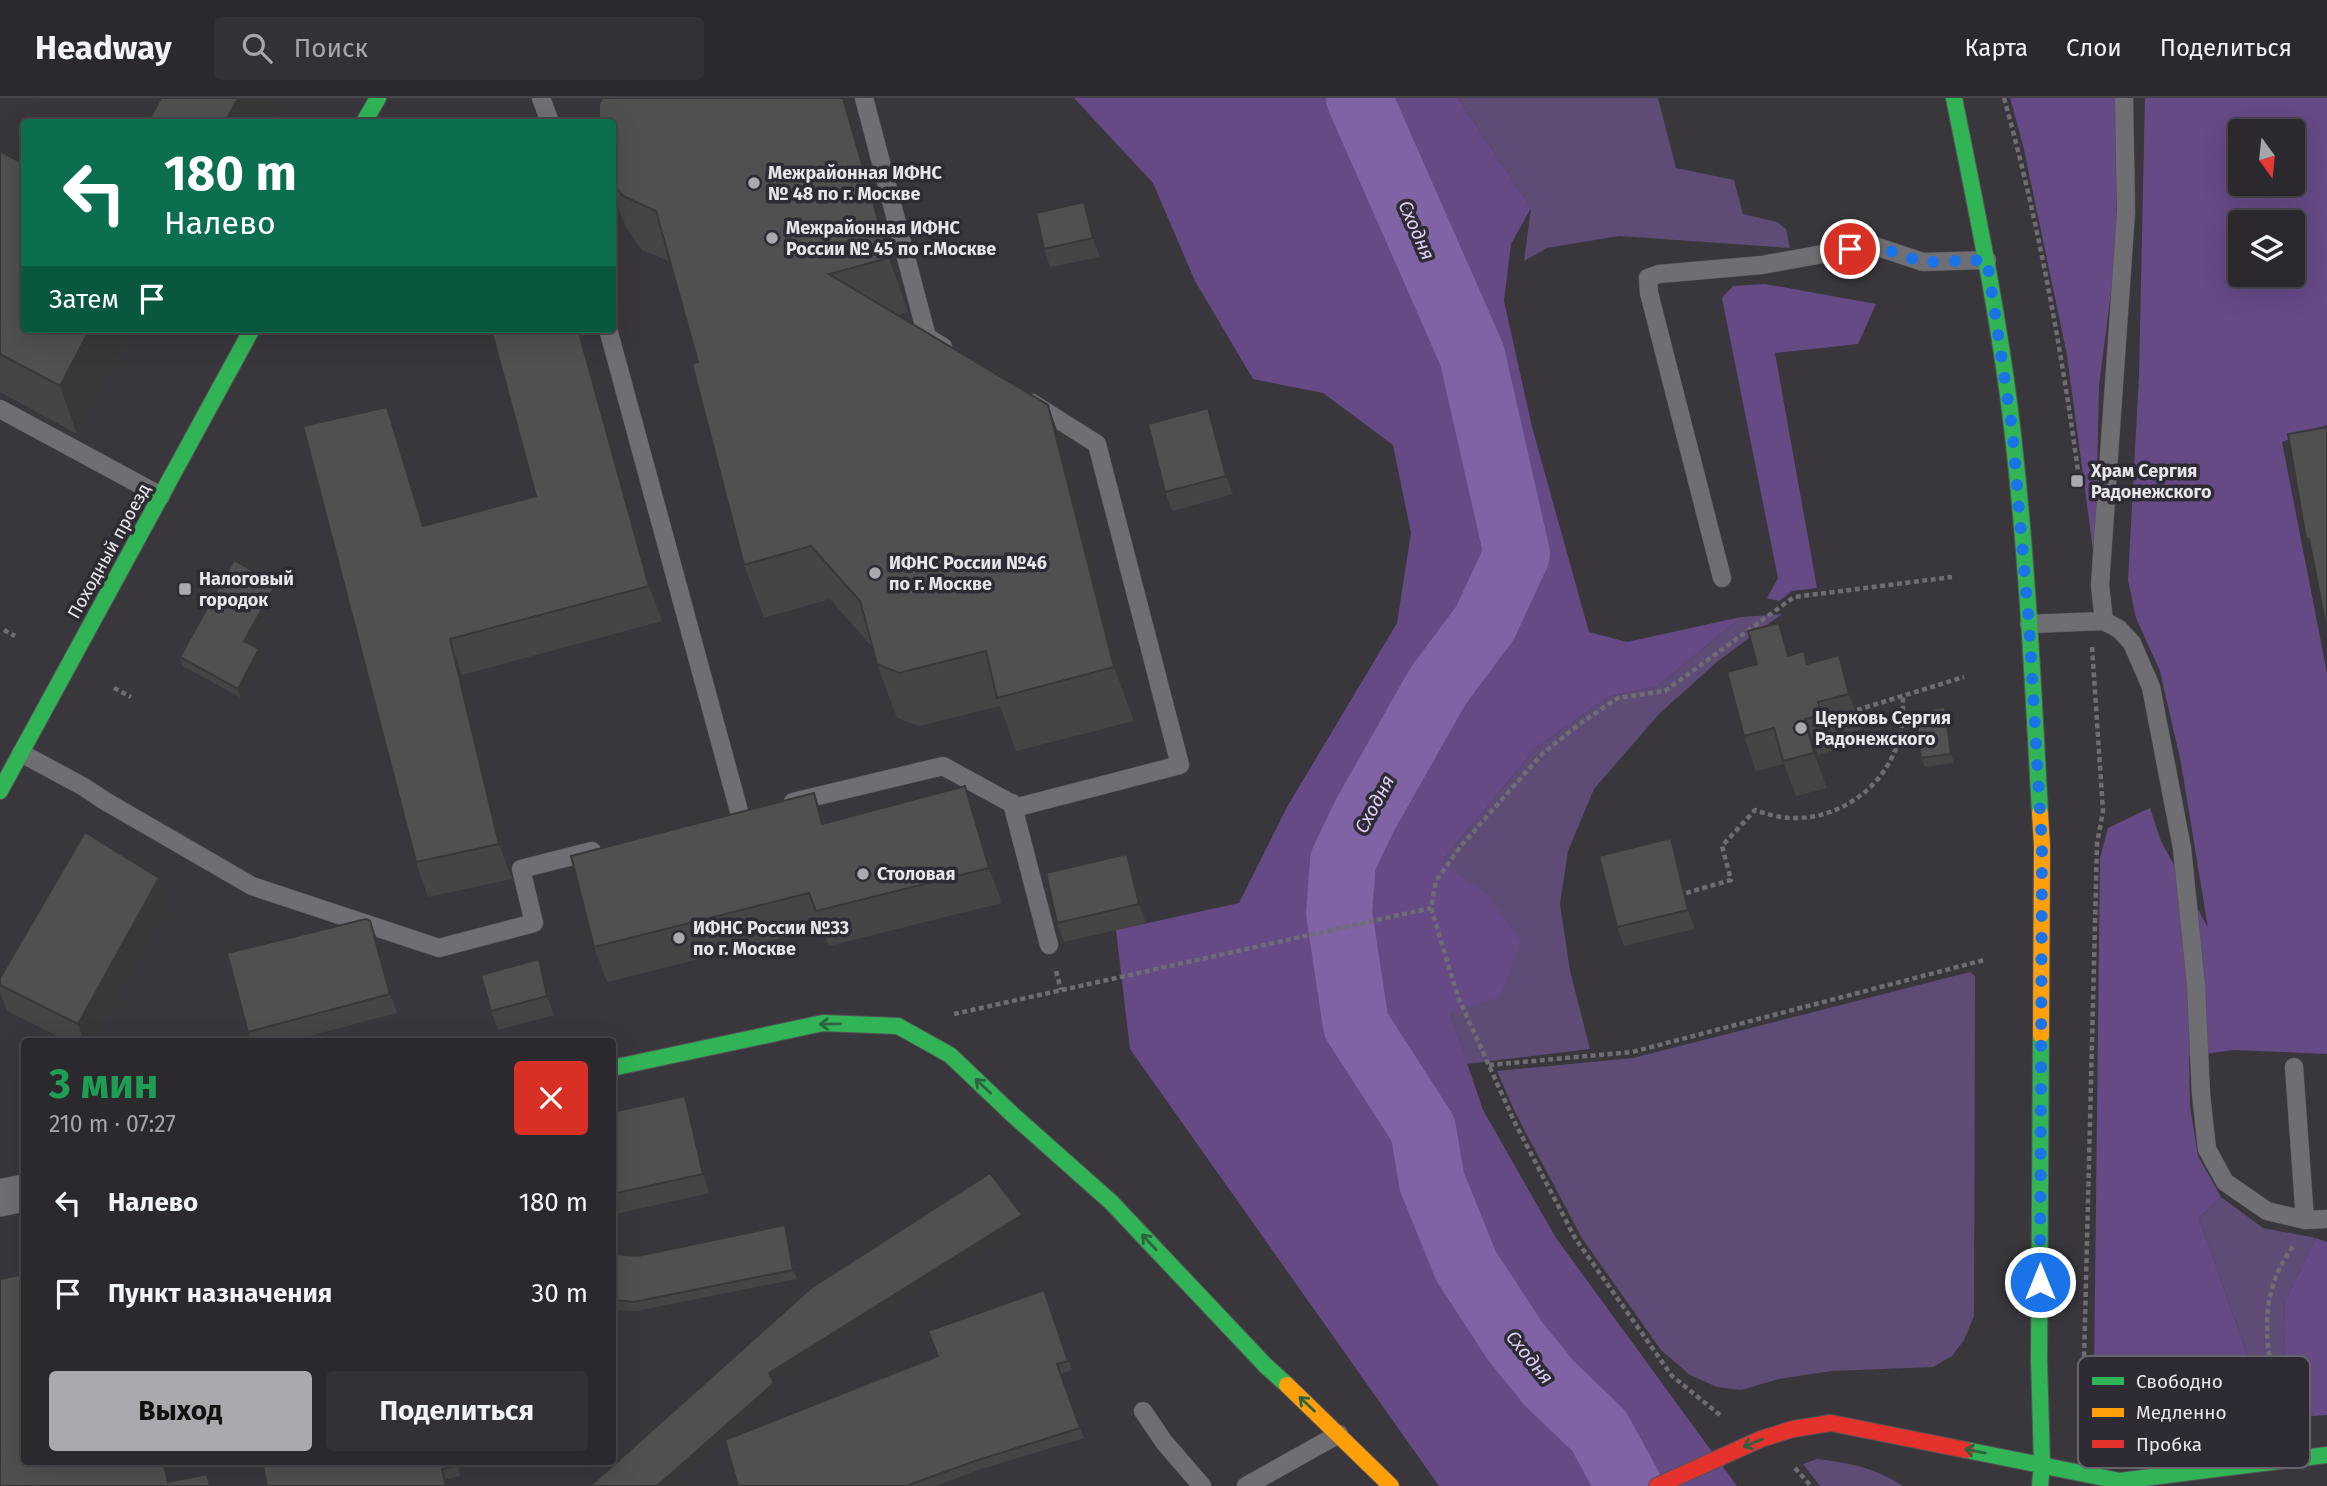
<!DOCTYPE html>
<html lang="ru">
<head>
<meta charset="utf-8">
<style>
  body { margin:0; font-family:"Fira Sans",sans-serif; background:#333135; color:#f1f3f6; height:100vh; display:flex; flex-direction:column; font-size:26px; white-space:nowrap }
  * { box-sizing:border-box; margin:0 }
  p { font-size:23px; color:#a6a6aa }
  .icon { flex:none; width:38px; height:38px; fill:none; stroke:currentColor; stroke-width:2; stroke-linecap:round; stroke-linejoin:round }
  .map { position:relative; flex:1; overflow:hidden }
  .side { position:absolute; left:21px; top:940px; width:595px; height:427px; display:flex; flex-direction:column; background:#2b292d; border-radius:7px; box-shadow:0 7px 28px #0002,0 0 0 2px #474549 }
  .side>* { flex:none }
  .banner { position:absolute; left:21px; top:21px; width:595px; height:214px; border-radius:7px; box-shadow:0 7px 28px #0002,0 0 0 2px #474549; background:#0b6e4f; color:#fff; overflow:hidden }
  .needle { width:46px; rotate:165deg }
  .controls { position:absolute; left:2228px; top:21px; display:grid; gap:14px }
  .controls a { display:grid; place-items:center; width:77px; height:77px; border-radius:7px; background:#2b292d; box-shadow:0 7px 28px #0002,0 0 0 2px #474549; font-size:35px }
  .pin { position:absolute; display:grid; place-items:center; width:60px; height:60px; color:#fff; margin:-30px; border:4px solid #fff; border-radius:50%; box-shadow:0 2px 7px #0007 }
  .me { position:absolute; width:77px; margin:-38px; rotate:0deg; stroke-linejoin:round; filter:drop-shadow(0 0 5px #0008) }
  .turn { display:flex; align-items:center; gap:24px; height:147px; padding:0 28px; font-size:32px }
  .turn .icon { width:91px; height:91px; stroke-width:2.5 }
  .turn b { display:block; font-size:49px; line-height:60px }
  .then { display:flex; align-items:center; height:66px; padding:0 28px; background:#0003; gap:14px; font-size:26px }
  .round { display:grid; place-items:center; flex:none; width:74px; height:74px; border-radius:7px; background:#333135 }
  .head { display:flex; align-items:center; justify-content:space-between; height:119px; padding:0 28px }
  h1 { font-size:42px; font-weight:700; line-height:52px; color:#1e9e55 }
  .primary-button { display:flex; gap:14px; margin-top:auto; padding:14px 28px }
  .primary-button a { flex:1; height:80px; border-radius:7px; background:#aba8ae; color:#111; font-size:28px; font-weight:700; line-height:80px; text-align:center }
  .primary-button a+a { background:#333135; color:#f1f3f6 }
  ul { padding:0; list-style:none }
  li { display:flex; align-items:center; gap:21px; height:91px; padding:0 28px }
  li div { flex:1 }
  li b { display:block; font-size:26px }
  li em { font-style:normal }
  header { display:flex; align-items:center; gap:42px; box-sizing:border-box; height:98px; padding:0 35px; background:#2b292d; border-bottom:2px solid #474549 }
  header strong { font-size:33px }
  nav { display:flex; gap:38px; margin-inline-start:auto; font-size:24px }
  .search { width:490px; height:63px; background:#333135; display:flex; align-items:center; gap:18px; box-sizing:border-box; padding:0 24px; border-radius:7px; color:#a6a6aa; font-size:26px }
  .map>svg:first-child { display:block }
</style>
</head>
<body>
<header>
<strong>Headway</strong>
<div class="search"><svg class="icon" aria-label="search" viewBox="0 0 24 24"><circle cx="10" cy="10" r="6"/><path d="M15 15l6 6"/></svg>Поиск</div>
<nav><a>Карта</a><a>Слои</a><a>Поделиться</a></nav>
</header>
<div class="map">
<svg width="2327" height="1388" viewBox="0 0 2327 1388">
  <rect width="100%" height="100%" fill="#39373c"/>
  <!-- green -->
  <path fill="#5e4c76" d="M 1458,0 L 1658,0 L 1676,70 L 1734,82 L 1743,116 L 1777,124 L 1786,131 L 1790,150 L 1619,138 L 1547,150 L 1524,163 L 1531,110 Z
    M 1782,516 L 1718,563 L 1659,616 L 1594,691 L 1568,753 L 1560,806 L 1570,873 L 1590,951 L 1467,966 L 1450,915 L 1441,764 L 1535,651 L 1608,599 L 1658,588 L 1741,519 Z
    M 1970,874 L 1975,878 L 1974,1218 L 1964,1242 L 1952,1258 L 1933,1269 L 1831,1273 L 1779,1281 L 1741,1292 L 1717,1289 L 1690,1277 L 1661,1252 L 1582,1140 L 1515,1014 L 1497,973 L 1633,960 Z
    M 2221,1099 L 2263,1130 L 2316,1140 L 2285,1203 L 2283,1252 L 2313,1318 L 2256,1326 L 2258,1298 L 2245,1250 L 2199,1120 Z
    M 1817,1361 C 1850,1365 1875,1370 1903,1388 L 1820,1388 L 1803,1366 Z"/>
  <!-- forest -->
  <path fill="#654a86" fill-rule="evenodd" d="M 1074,0 L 1458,0 L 1531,110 L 1511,146 L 1504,203 L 1532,329 L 1589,534 L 1627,544 L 1741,519 L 1658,588 L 1608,599 L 1535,651 L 1441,764 L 1487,796 L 1521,844 L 1500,899 L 1450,915 L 1483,1012 L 1556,1140 L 1737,1388 L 1439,1388 L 1130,951 L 1116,832 L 1239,805 L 1287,709 L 1397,525 L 1411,435 L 1393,347 L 1323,295 L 1253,281 L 1195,183 L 1153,85 Z
    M 2010,0 L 2115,0 L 2117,147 L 2099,288 L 2095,467 L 2067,257 L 2023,47 Z
    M 2145,0 L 2327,0 L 2327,327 L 2282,344 L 2327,575 L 2327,956 L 2234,952 L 2189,958 L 2190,1008 L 2198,1058 L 2221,1099 L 2199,1120 L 2245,1250 L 2259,1298 L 2256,1326 L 2234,1341 L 2194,1352 L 2152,1356 L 2130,1346 L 2111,1320 L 2094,1275 L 2100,760 L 2108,730 L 2150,710 L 2161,743 L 2208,830 L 2181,665 L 2160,573 L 2136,520 L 2128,482 L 2139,277 ZM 2240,33 L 2292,33 L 2292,86 L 2240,86 ZM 2240,124 L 2292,124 L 2292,177 L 2240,177 Z
    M 1765,186 L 1876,206 L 1858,246 L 1775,255 L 1817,490 L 1792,493 L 1779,503 L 1767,500 L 1778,480 L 1722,200 L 1733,188 Z
    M 2316,1140 L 2327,1144 L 2327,1317 L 2313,1318 L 2283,1252 L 2285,1203 Z"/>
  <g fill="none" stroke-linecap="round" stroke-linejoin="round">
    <!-- river -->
    <path stroke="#8063a5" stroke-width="66" d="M 1359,0 L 1472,257 L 1517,456 L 1485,525 L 1438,588 L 1365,717 L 1343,763 L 1339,815 L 1356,927 L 1423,1031 L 1432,1084 L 1466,1168 L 1515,1243 L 1549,1285 L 1599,1333 L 1629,1388"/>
    <defs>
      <path id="lane" d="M 541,0 L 550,24
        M 864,0 L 927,239 L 943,249
        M 608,231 L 740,717
        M 0,311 L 161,398
        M 1722,480 L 1649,195 L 1648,180 L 1659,176 L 1762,167 L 1872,147 L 1923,164 L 1987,162
        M 2104,523 L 2119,531 L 2132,545 L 2151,589 L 2182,750 L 2196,887 L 2201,996 L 2207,1051 L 2225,1084 L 2267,1113 L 2305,1122 L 2327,1121
        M 2029,526 L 2104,523 L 2100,487 L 2126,114 L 2124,0
        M 21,655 L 84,689 L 105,703 L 252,788 L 439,850 L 534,825 L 521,771 L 592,753
        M 793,704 L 943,668 L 1018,709 L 1180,667 L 1097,346 L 1032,305
        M 1012,705 L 1049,847
        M 2294,969 L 2305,1122
        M 1143,1313 L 1164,1344 L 1202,1388
        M 1246,1388 L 1339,1336"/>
      <path id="street" d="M 0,1100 L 24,1095"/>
      <path id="fast" d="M 1954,0 C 1976,109 1999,218 2012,329 C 2027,457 2033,587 2040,715
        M 364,24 L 378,0
        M 0,693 L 252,231
        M 612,970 L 823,925 L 898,928 L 950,957 L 1013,1017 L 1111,1104 L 1266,1268 L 1287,1287
        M 1966,1352 L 2120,1383 L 2327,1357
        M 2040,1388 L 2042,1366 L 2039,1262 L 2041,937"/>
      <path id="slow" d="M 2040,715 L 2042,748 L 2041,937
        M 1287,1287 L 1391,1388"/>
      <path id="jam" d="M 1657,1388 L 1761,1341 L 1793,1331 L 1831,1325 L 1966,1352"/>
    </defs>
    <!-- lane casing -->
    <use href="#lane" stroke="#555358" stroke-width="19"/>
    <!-- street casing -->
    <use href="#street" stroke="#555358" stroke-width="38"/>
    <!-- fast casing -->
    <use href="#fast" stroke="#555358" stroke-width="18"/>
    <!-- slow casing -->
    <use href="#slow" stroke="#555358" stroke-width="18"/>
    <!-- jam casing -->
    <use href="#jam" stroke="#555358" stroke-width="18"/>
    <!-- path -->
    <path stroke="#6f6d72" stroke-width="4.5" stroke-dasharray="5 3.5" stroke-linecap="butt" d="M 2004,0 C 2038,122 2061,248 2078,373
      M 4,532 L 15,538
      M 2092,549 L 2103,713 L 2097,746 L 2084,1262 L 2097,1322 L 2107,1340
      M 114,590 L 131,599
      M 1857,612 L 1964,579
      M 1686,795 L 1731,782 L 1722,748 L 1755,712 C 1767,716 1780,720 1793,720 C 1841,721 1886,688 1899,641 C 1903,627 1903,612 1903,598
      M 1056,873 L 1061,892
      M 954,916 L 1431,810
      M 1489,967 L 1632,954 L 1984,862
      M 1720,1317 L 1672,1278 L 1575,1140 L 1515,1025 L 1458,899 L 1431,810 L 1436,783 L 1460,749 L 1542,656 L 1582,624 L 1618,600 L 1665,593 L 1794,499 L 1952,479
      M 2282,1325 C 2270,1261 2250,1204 2295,1146
      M 1795,1370 L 1811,1388"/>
    <!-- lane -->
    <use href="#lane" stroke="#6f6e72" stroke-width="18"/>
    <!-- street -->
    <use href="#street" stroke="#6f6e72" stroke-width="37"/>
    <!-- fast -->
    <use href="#fast" stroke="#30b455" stroke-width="16"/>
    <!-- slow -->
    <use href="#slow" stroke="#ff9f0a" stroke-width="16"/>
    <!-- jam -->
    <use href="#jam" stroke="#e5322d" stroke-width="16"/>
  </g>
  <!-- wall -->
  <path fill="#454545" d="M 602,0 L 847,0 L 908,214 L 897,217 L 1048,307 L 1067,361 L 1134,623 L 1016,653 L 1000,608 L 919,628 L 897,620 L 877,566 L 872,549 L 830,501 L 764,520 L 744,467 L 698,264 L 671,164 L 642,152 L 626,130 L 612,92 L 612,24 Z
    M 0,53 L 24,231 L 134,231 L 77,336 L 0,294 Z
    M 1084,104 L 1091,122 L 1100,159 L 1050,169 L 1044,151 Z
    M 491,231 L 581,231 L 662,523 L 462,577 L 512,781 L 428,799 L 416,764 L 387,309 L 400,344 L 425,427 L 536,398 Z
    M 1215,328 L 1233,396 L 1172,413 L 1165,394 Z
    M 279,495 L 250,546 L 263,561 L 241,600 L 183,568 L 180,559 Z
    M 1804,553 L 1809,566 L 1852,593 L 1862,631 L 1831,640 L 1834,652 L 1818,657 L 1827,690 L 1796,698 L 1784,666 L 1756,673 L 1744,638 L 1791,557 Z
    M 1945,609 L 1948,618 L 1954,665 L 1925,669 L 1921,660 Z
    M 965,688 L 978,723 L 1002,805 L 829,848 L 822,830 L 607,884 L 594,849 L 814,695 L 825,725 Z
    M 1127,756 L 1134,775 L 1146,825 L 1064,844 L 1057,825 Z
    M 1677,759 L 1695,831 L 1624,848 L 1617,829 Z
    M 159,780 L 169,807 L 94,943 L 67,943 L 7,913 L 0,894 L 0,880 Z
    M 377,841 L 397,915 L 290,943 L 251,943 L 248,934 Z
    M 546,880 L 554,917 L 498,932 L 491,913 Z
    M 685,998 L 692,1016 L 709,1095 L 612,1117 L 612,1014 Z
    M 785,1127 L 788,1137 L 797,1181 L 637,1213 L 612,1212 L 612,1156 L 638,1158 Z
    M 1044,1192 L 1072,1272 L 1060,1276 L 1084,1340 L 978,1372 L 936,1388 L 738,1388 L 938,1259 Z
    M 262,1363 L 457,1363 L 460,1378 L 446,1381 L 447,1388 L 267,1388 Z"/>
  <!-- shaded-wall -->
  <path fill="#383838" d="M 238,0 L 274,0 L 277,7 L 268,24 L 225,24 Z
    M 843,0 L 847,0 L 908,214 L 889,160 Z
    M 1084,104 L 1091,122 L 1100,159 L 1093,140 Z
    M 90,231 L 134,231 L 77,336 L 60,288 Z
    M 578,231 L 581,231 L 662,523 L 649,488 Z
    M 1048,307 L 1067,361 L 1134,623 L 1114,569 Z
    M 387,309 L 400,344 L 436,463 L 423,428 Z
    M 1208,310 L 1215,328 L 1233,396 L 1226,378 Z
    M 276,486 L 279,495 L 247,552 L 244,543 Z
    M 1779,525 L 1792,560 L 1788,558 Z
    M 450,541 L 462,577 L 512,781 L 499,746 Z
    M 259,551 L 263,561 L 241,600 L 238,591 Z
    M 1839,557 L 1852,593 L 1862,631 L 1849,596 Z
    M 1818,604 L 1831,640 L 1834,652 L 1821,617 Z
    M 1945,609 L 1948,618 L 1954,665 L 1951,656 Z
    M 1805,621 L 1818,657 L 1827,690 L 1814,655 Z
    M 965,688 L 978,723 L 1002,805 L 989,770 Z
    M 814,695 L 826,730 L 822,726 Z
    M 1671,740 L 1677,759 L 1695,831 L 1688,812 Z
    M 1127,756 L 1134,775 L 1146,825 L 1139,806 Z
    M 159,780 L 169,807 L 94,943 L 84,943 L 78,926 Z
    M 370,823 L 377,841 L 397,915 L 390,896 Z
    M 539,861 L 546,880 L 554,917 L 547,898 Z
    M 685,998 L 692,1016 L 709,1095 L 703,1076 Z
    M 1022,1117 L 1026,1127 L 772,1284 L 769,1275 Z
    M 785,1127 L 788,1137 L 797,1181 L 793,1172 Z
    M 774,1285 L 777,1295 L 672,1388 L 657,1388 Z
    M 163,1363 L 165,1363 L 170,1388 L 169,1388 Z"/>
  <!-- building -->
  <path fill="#505050" stroke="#383838" stroke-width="2" d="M 161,0 L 238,0 L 225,24 L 148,24 Z
    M 602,0 L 843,0 L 889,160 L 829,176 L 1048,307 L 1114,569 L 997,600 L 986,553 L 899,575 L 877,566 L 860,503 L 811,448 L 744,467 L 692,266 L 698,264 L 656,113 L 623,98 L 612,84 L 612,24 L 599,24 L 599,7 Z
    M 0,53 L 24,66 L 24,231 L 90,231 L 60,288 L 0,256 Z
    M 1084,104 L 1093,140 L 1044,151 L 1036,115 Z
    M 491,231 L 578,231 L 649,488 L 450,541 L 499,746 L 416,764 L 303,328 L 387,309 L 423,428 L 536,398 Z
    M 1208,310 L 1226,378 L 1165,394 L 1148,326 Z
    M 2327,329 L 2327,534 L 2309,441 L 2306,441 L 2288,336 Z
    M 234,462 L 276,486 L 244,543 L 259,551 L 238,591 L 180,559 Z
    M 1779,525 L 1788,558 L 1804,553 L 1807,566 L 1839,557 L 1849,596 L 1818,604 L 1821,617 L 1805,621 L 1814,655 L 1783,663 L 1774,630 L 1744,638 L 1727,574 L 1757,566 L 1748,533 Z
    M 1945,609 L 1951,656 L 1921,660 L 1915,613 Z
    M 965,688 L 989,770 L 816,813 L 809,795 L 594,849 L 571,758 L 814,695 L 822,726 Z
    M 85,734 L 159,780 L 78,926 L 0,887 L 0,880 Z
    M 1671,740 L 1688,812 L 1617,829 L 1599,758 Z
    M 1127,756 L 1139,806 L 1057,825 L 1046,775 Z
    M 366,821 L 370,823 L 390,896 L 248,934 L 227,855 Z
    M 539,861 L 547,898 L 491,913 L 481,877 Z
    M 685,998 L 703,1076 L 612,1096 L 612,1014 Z
    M 990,1075 L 1022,1117 L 769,1275 L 774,1285 L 657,1388 L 590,1388 L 811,1190 Z
    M 785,1127 L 793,1172 L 634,1204 L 612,1202 L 612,1156 L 638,1158 Z
    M 24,1176 L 24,1363 L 163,1363 L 168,1384 L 207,1376 L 210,1388 L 0,1388 L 0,1181 Z
    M 1044,1192 L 1068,1263 L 1057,1266 L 1080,1330 L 975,1363 L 906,1388 L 738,1388 L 725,1342 L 938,1258 L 928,1233 Z
    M 262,1363 L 456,1363 L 457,1368 L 442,1371 L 446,1388 L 267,1388 Z"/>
  <!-- one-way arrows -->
  <defs><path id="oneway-shaft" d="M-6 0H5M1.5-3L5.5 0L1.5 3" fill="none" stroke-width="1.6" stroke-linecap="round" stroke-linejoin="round" transform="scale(1.75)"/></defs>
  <g stroke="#2f6241">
    <use href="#oneway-shaft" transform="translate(830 926) rotate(179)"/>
    <use href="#oneway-shaft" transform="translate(983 988) rotate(-137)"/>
    <use href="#oneway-shaft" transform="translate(1149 1144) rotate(-133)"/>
    <use href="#oneway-shaft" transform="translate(1307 1306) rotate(-137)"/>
    <use href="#oneway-shaft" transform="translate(1753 1345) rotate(157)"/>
    <use href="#oneway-shaft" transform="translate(1975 1353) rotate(-169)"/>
  </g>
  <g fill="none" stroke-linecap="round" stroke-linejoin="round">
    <!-- route -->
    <path stroke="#1a73e8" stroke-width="12" stroke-dasharray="0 21.6" d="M 1850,151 L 1872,147 L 1923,164 L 1987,162 L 2012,330 L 2029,526 L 2042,748 L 2040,1184"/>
  </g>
  <!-- markers -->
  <g fill="#aba8ae" stroke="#2e2b34" stroke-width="2.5">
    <circle cx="754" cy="85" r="7"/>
    <circle cx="772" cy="140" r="7"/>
    <rect x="2070" y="376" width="14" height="14" rx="3.5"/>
    <circle cx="875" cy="475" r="7"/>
    <rect x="178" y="484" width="14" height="14" rx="3.5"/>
    <circle cx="1801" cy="630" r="7"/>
    <circle cx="863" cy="776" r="7"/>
    <circle cx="679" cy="840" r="7"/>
  </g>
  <g text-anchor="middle" stroke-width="7" stroke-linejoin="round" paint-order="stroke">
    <!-- poi labels -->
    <g font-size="18" font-weight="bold" fill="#e8e5eb" stroke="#2e2b34" text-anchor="start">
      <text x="768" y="81">Межрайонная ИФНС<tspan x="768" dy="21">№ 48 по г. Москве</tspan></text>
      <text x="786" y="136">Межрайонная ИФНС<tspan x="786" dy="21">России № 45 по г.Москве</tspan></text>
      <text x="2091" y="379">Храм Сергия<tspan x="2091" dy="21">Радонежского</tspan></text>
      <text x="889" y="471">ИФНС России №46<tspan x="889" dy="21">по г. Москве</tspan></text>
      <text x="199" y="487">Налоговый<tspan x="199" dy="21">городок</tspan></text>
      <text x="1815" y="626">Церковь Сергия<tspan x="1815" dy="21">Радонежского</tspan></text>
      <text x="877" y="782">Столовая</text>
      <text x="693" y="836">ИФНС России №33<tspan x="693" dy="21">по г. Москве</tspan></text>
    </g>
    <!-- street labels -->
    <g font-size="18" fill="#e8e5eb" stroke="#2e2b34">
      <text transform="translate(109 453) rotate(-61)" y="6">Походный проезд</text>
    </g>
    <!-- water labels -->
    <g font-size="19" font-style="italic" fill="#e0d0f8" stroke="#2e2b34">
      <text transform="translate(1417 132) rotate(66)" y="7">Сходня</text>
      <text transform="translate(1374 706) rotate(-62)" y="7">Сходня</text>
      <text transform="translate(1530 1259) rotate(51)" y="7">Сходня</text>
    </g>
  </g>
  <!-- legend -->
  <rect x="2078" y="1258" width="232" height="112" rx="10" fill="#2e2b34" stroke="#66636b" stroke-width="2"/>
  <rect x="2092" y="1279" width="32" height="8" fill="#30b455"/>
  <rect x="2092" y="1310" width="32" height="9" fill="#ff9f0a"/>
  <rect x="2092" y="1342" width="32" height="8" fill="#e5322d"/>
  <g font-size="19" fill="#e8e5eb">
    <text x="2136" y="1290">Свободно</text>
    <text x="2136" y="1321">Медленно</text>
    <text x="2136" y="1353">Пробка</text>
  </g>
</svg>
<div class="controls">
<a><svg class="needle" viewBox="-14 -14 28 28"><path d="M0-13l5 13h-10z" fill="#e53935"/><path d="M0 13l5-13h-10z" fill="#a6a6aa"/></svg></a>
<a><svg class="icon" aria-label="layers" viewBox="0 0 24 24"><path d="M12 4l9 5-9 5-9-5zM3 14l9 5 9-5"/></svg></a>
</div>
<div class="pin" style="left:1850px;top:151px;background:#d93025"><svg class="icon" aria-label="arrive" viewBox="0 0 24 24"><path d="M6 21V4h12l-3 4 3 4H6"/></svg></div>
<svg class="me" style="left:2040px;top:1184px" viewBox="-20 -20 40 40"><circle r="17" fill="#1a73e8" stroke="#fff" stroke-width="3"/><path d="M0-11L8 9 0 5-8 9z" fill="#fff"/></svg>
<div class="banner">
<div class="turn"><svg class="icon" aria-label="left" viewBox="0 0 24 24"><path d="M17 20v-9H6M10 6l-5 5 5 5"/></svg><div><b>180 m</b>Налево</div></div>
<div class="then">Затем<svg class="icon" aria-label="arrive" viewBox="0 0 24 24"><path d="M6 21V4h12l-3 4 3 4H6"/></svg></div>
</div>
<section class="side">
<div class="head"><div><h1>3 мин</h1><p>210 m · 07:27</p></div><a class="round" style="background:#d93025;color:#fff"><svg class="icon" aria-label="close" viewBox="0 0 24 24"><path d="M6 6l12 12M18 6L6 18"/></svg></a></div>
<ul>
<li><svg class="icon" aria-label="left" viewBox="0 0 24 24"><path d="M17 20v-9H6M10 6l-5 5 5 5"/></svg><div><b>Налево</b></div><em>180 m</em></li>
<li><svg class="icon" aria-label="arrive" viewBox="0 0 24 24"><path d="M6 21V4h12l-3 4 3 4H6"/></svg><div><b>Пункт назначения</b></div><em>30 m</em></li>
</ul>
<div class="primary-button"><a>Выход</a><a>Поделиться</a></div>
</section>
</div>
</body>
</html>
